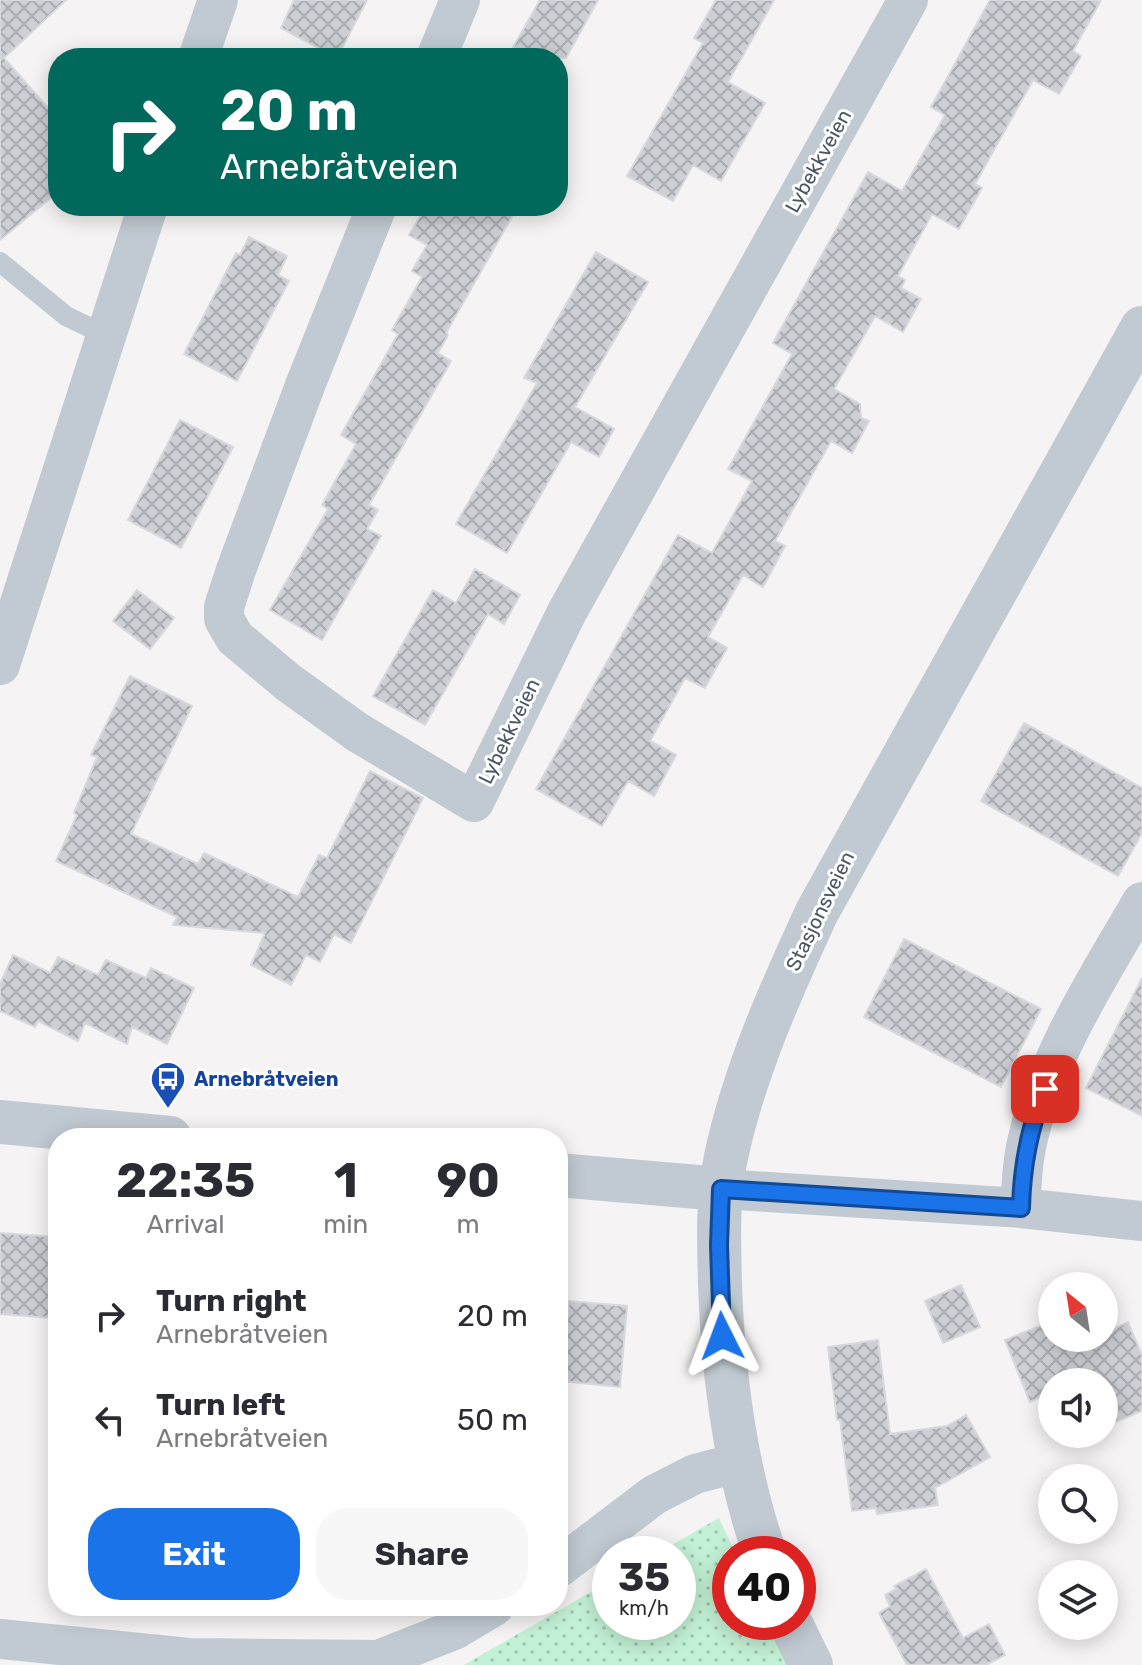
<!DOCTYPE html>
<html lang="en">
<head>
<meta charset="utf-8">
<style>
  body { margin:0; font-family:Rubik,sans-serif; background:#f7f7f7; color:#2b2b33; height:100vh; display:flex; flex-direction:column; font-size:30px; white-space:nowrap }
  * { box-sizing:border-box; margin:0 }
  p { font-size:26px; color:#7c7c81 }
  .icon { flex:none; width:44px; height:44px; fill:none; stroke:currentColor; stroke-width:2; stroke-linecap:round; stroke-linejoin:round }
  .map { position:relative; flex:1; overflow:hidden }
  .sheet { position:absolute; left:48px; top:1128px; width:520px; height:488px; display:flex; flex-direction:column; background:#fff; border-radius:32px; box-shadow:0 4px 20px #0003 }
  .sheet>* { flex:none }
  .hud { position:absolute; left:48px; top:48px; width:520px; height:168px; border-radius:32px; box-shadow:0 4px 20px #0003; background:#00695c; color:#fff; overflow:hidden }
  .needle { width:52px; rotate:330deg }
  .buttons { position:absolute; left:1038px; top:1272px; display:grid; gap:16px }
  .buttons a { display:grid; place-items:center; width:80px; height:80px; border-radius:50%; background:#fff; box-shadow:0 4px 20px #0003; font-size:40px }
  .speed { position:absolute; left:592px; top:1536px; display:flex; gap:16px; font-size:40px; font-weight:700; text-align:center }
  .speed>* { display:grid; place-content:center; width:104px; height:104px; border-radius:50%; background:#fff; box-shadow:0 4px 20px #0003; line-height:1 }
  .speed small { font-size:20px; font-weight:400 }
  .speed .limit { border:12px solid #d22; background:#fff; color:#111 }
  .pin { position:absolute; display:grid; place-items:center; width:68px; height:68px; color:#fff; margin:-34px; border-radius:16px; box-shadow:0 4px 12px #0006 }
  .me { position:absolute; width:88px; margin:-44px; rotate:357deg; stroke-linejoin:round; filter:drop-shadow(0 0 6px #0008) }
  .turn { display:flex; align-items:center; gap:28px; height:168px; padding:0 40px; font-size:36px }
  .turn .icon { width:104px; height:104px; stroke-width:2.5 }
  .turn b { display:block; font-size:56px; line-height:68px }
  .eta { display:flex; justify-content:space-evenly; align-items:center; height:136px; text-align:center }
  .eta b { font-size:48px; font-weight:700; line-height:56px }
  .cta { display:flex; gap:16px; margin-top:auto; padding:16px 40px }
  .cta a { flex:1; height:92px; border-radius:32px; background:#1a73e8; color:#fff; font-size:32px; font-weight:700; line-height:92px; text-align:center }
  .cta a+a { background:#f7f7f7; color:#2b2b33 }
  ul { padding:0; list-style:none }
  li { display:flex; align-items:center; gap:24px; height:104px; padding:0 40px }
  li div { flex:1 }
  li b { display:block; font-size:30px }
  li em { font-style:normal }
  .map>svg:first-child { display:block }
</style>
</head>
<body>
<div class="map">
<svg width="1142" height="1665" viewBox="0 0 1142 1665">
  <defs>
    <pattern id="grass-dots" width="8" height="8" patternUnits="userSpaceOnUse" patternTransform="scale(2)"><rect width="8" height="8" fill="#c3f1d5"/><path d="M2 2h.1M6 6h.1" fill="none" stroke="#a0c6b0" stroke-width="1.8" stroke-linecap="round"/></pattern>
    <pattern id="building-cross-hatch" width="8" height="8" patternUnits="userSpaceOnUse" patternTransform="scale(2)"><rect width="8" height="8" fill="#cdcfd5"/><path d="M0 0l8 8M0 8l8-8" fill="none" stroke="#a8abb0"/></pattern>
  </defs>
  <rect width="100%" height="100%" fill="#f5f3f3"/>
  <!-- grass -->
  <path fill="url(#grass-dots)" d="M 719,1518 L 736,1554 L 730,1554 L 730,1622 L 769,1622 L 789,1665 L 464,1665 L 610,1581 L 610,1622 L 678,1622 L 678,1554 L 656,1554 Z"/>
  <!-- building -->
  <path fill="url(#building-cross-hatch)" stroke="#d7d9de" stroke-width="2" d="M 0,0 L 66,0 L 4,58 L 58,119 L 58,192 L 0,240 Z
    M 294,0 L 367,0 L 337,58 L 281,28 Z
    M 540,0 L 598,0 L 566,58 L 507,58 Z
    M 716,0 L 774,0 L 728,82 L 765,103 L 721,181 L 693,165 L 673,201 L 627,176 L 703,43 L 694,38 Z
    M 990,0 L 1101,0 L 1073,51 L 1081,56 L 1059,94 L 1033,80 L 975,184 L 982,188 L 959,229 L 932,214 L 898,276 L 905,280 L 901,288 L 921,299 L 903,332 L 875,316 L 834,389 L 860,404 L 861,418 L 869,421 L 852,453 L 831,441 L 775,541 L 785,546 L 763,587 L 743,575 L 708,637 L 727,648 L 705,688 L 685,678 L 650,741 L 676,755 L 654,796 L 628,781 L 602,826 L 536,789 L 678,535 L 712,553 L 752,481 L 728,469 L 792,354 L 773,343 L 868,172 L 902,191 L 945,115 L 931,107 Z
    M 426,206 L 518,206 L 446,333 L 448,335 L 438,353 L 451,361 L 369,505 L 378,510 L 367,529 L 381,536 L 322,640 L 270,610 L 328,509 L 322,505 L 356,444 L 341,435 L 398,334 L 392,330 L 422,277 L 412,271 L 427,245 L 409,235 Z
    M 249,237 L 287,256 L 278,275 L 289,281 L 237,381 L 184,354 L 236,253 L 240,255 Z
    M 596,252 L 648,282 L 575,407 L 614,429 L 599,457 L 571,442 L 507,553 L 456,524 L 537,383 L 524,378 Z
    M 180,420 L 233,447 L 181,548 L 128,520 Z
    M 475,569 L 520,595 L 504,624 L 488,614 L 425,725 L 373,696 L 433,590 L 456,603 Z
    M 137,590 L 174,618 L 150,649 L 113,621 Z
    M 130,676 L 192,706 L 131,834 L 198,864 L 204,853 L 298,897 L 319,855 L 327,858 L 370,771 L 423,798 L 351,943 L 334,934 L 320,962 L 306,955 L 291,985 L 251,965 L 265,933 L 173,925 L 177,917 L 56,861 L 77,815 L 74,813 L 97,757 L 91,755 Z
    M 1024,723 L 1142,788 L 1142,833 L 1118,876 L 981,801 Z
    M 904,939 L 1041,1009 L 1001,1087 L 864,1017 Z
    M 13,955 L 50,973 L 58,957 L 98,975 L 106,960 L 146,978 L 151,968 L 194,988 L 167,1044 L 132,1027 L 127,1044 L 85,1023 L 78,1041 L 38,1021 L 35,1027 L 0,1011 L 0,984 Z
    M 1142,978 L 1142,1116 L 1086,1088 Z
    M 0,1233 L 57,1237 L 51,1318 L 0,1314 Z
    M 961,1285 L 980,1327 L 943,1343 L 925,1301 Z
    M 569,1301 L 627,1306 L 620,1387 L 561,1381 Z
    M 1052,1321 L 1052,1338 L 1104,1338 L 1104,1333 L 1128,1322 L 1142,1355 L 1142,1411 L 1106,1426 L 1104,1420 L 1104,1382 L 1052,1382 L 1052,1402 L 1044,1406 L 1040,1397 L 1030,1402 L 1005,1340 Z
    M 878,1340 L 890,1434 L 947,1426 L 966,1415 L 990,1457 L 935,1488 L 938,1505 L 877,1514 L 876,1508 L 852,1511 L 840,1420 L 837,1420 L 828,1347 Z
    M 926,1569 L 963,1638 L 989,1624 L 1005,1655 L 986,1665 L 907,1665 L 879,1613 L 890,1606 L 885,1595 L 896,1589 L 894,1586 Z"/>
  <g fill="none" stroke-linecap="round" stroke-linejoin="round">
    <!-- service -->
    <path stroke="#c1cad2" stroke-width="20" d="M 0,262 L 66,316 L 105,335"/>
    <!-- minor -->
    <path stroke="#c1cad2" stroke-width="40" d="M 198,58 L 218,0
      M 436,58 L 460,0
      M 377,206 L 306,383 L 236,570 L 224,607 L 224,619 L 235,638 L 289,683 L 357,732 L 474,802 L 567,612 L 908,0
      M 0,665 L 148,206
      M 721,1189 L 1021,1208 L 1142,1221
      M 1021,1208 C 1021,1188 1022,1167 1026,1147 C 1043,1063 1099,975 1142,902
      M 558,1568 L 654,1495 L 695,1474 L 741,1462
      M 0,1639 L 189,1658 L 378,1660 L 454,1630 L 494,1606"/>
    <!-- tertiary -->
    <path stroke="#c1cad2" stroke-width="44" d="M 0,1122 L 170,1138
      M 558,1175 L 721,1189
      M 765,1554 C 735,1468 723,1375 720,1284 C 719,1242 717,1199 726,1157 C 744,1072 781,990 817,912 L 1142,328
      M 790,1622 L 811,1665"/>
  </g>
  <g fill="none" stroke-linecap="round" stroke-linejoin="round">
    <defs>
      <path id="route" d="M 722,1336 L 719,1245 L 721,1189 L 1021,1208 C 1022,1166 1029,1128 1045,1089"/>
    </defs>
    <!-- route casing -->
    <use href="#route" stroke="#114b97" stroke-width="20"/>
    <!-- route -->
    <use href="#route" stroke="#1a73e8" stroke-width="14"/>
  </g>
  <!-- icons -->
  <defs>
    <symbol id="bus-pin" viewBox="-11 -11 22 30"><path d="M0 17L-7.5 6A9.5 9.5 0 1 1 7.5 6Z" fill="#1a4fb4" stroke="#fff"/><path d="M-5-6H5V4H4V6H2V4H-2V6H-4V4H-5ZM-3.5-4V0h7V-4ZM-3.5 1.2v1.5H-2V1.2ZM2 1.2v1.5H3.5V1.2Z" fill="#fff"/></symbol>
  </defs>
  <g fill-rule="evenodd">
    <use href="#bus-pin" x="148" y="1059" width="40" height="54"/>
  </g>
  <g text-anchor="middle" stroke-width="6" stroke-linejoin="round" paint-order="stroke">
    <!-- street labels -->
    <g font-size="20" fill="#4a5661" stroke="#fff">
      <text transform="translate(818 161) rotate(-61)" y="7">Lybekkveien</text>
      <text transform="translate(509 731) rotate(-64)" y="7">Lybekkveien</text>
      <text transform="translate(820 911) rotate(-64)" y="7">Stasjonsveien</text>
    </g>
    <!-- transit labels -->
    <g font-size="20" font-weight="bold" fill="#164399" stroke="#fff" text-anchor="start">
      <text x="194" y="1086">Arnebråtveien</text>
    </g>
  </g>
</svg>
<div class="buttons">
<a><svg class="needle" viewBox="-14 -14 28 28"><path d="M0-13l5 13h-10z" fill="#e53935"/><path d="M0 13l5-13h-10z" fill="#7c7c81"/></svg></a>
<a><svg class="icon" aria-label="sound" viewBox="0 0 24 24"><path d="M4 9h4l5-4v14l-5-4H4zM17 9q2 3 0 6"/></svg></a>
<a><svg class="icon" aria-label="search" viewBox="0 0 24 24"><circle cx="10" cy="10" r="6"/><path d="M15 15l6 6"/></svg></a>
<a><svg class="icon" aria-label="layers" viewBox="0 0 24 24"><path d="M12 4l9 5-9 5-9-5zM3 14l9 5 9-5"/></svg></a>
</div>
<div class="speed"><div>35<small>km/h</small></div><div class="limit">40</div></div>
<div class="pin" style="left:1045px;top:1089px;background:#d93025"><svg class="icon" aria-label="arrive" viewBox="0 0 24 24"><path d="M6 21V4h12l-3 4 3 4H6"/></svg></div>
<svg class="me" style="left:722px;top:1336px" viewBox="-20 -20 40 40"><path d="M0-17L14 15 0 8-14 15z" fill="#1a73e8" stroke="#fff" stroke-width="4"/></svg>
<div class="hud">
<div class="turn"><svg class="icon" aria-label="right" viewBox="0 0 24 24"><path d="M7 20v-9h11M14 6l5 5-5 5"/></svg><div><b>20 m</b>Arnebråtveien</div></div>
</div>
<section class="sheet">
<div class="eta">
<div><b>22:35</b><p>Arrival</p></div>
<div><b>1</b><p>min</p></div>
<div><b>90</b><p>m</p></div>
</div>
<ul>
<li><svg class="icon" aria-label="right" viewBox="0 0 24 24"><path d="M7 20v-9h11M14 6l5 5-5 5"/></svg><div><b>Turn right</b><p>Arnebråtveien</p></div><em>20 m</em></li>
<li><svg class="icon" aria-label="left" viewBox="0 0 24 24"><path d="M17 20v-9H6M10 6l-5 5 5 5"/></svg><div><b>Turn left</b><p>Arnebråtveien</p></div><em>50 m</em></li>
</ul>
<div class="cta"><a>Exit</a><a>Share</a></div>
</section>
</div>
</body>
</html>
